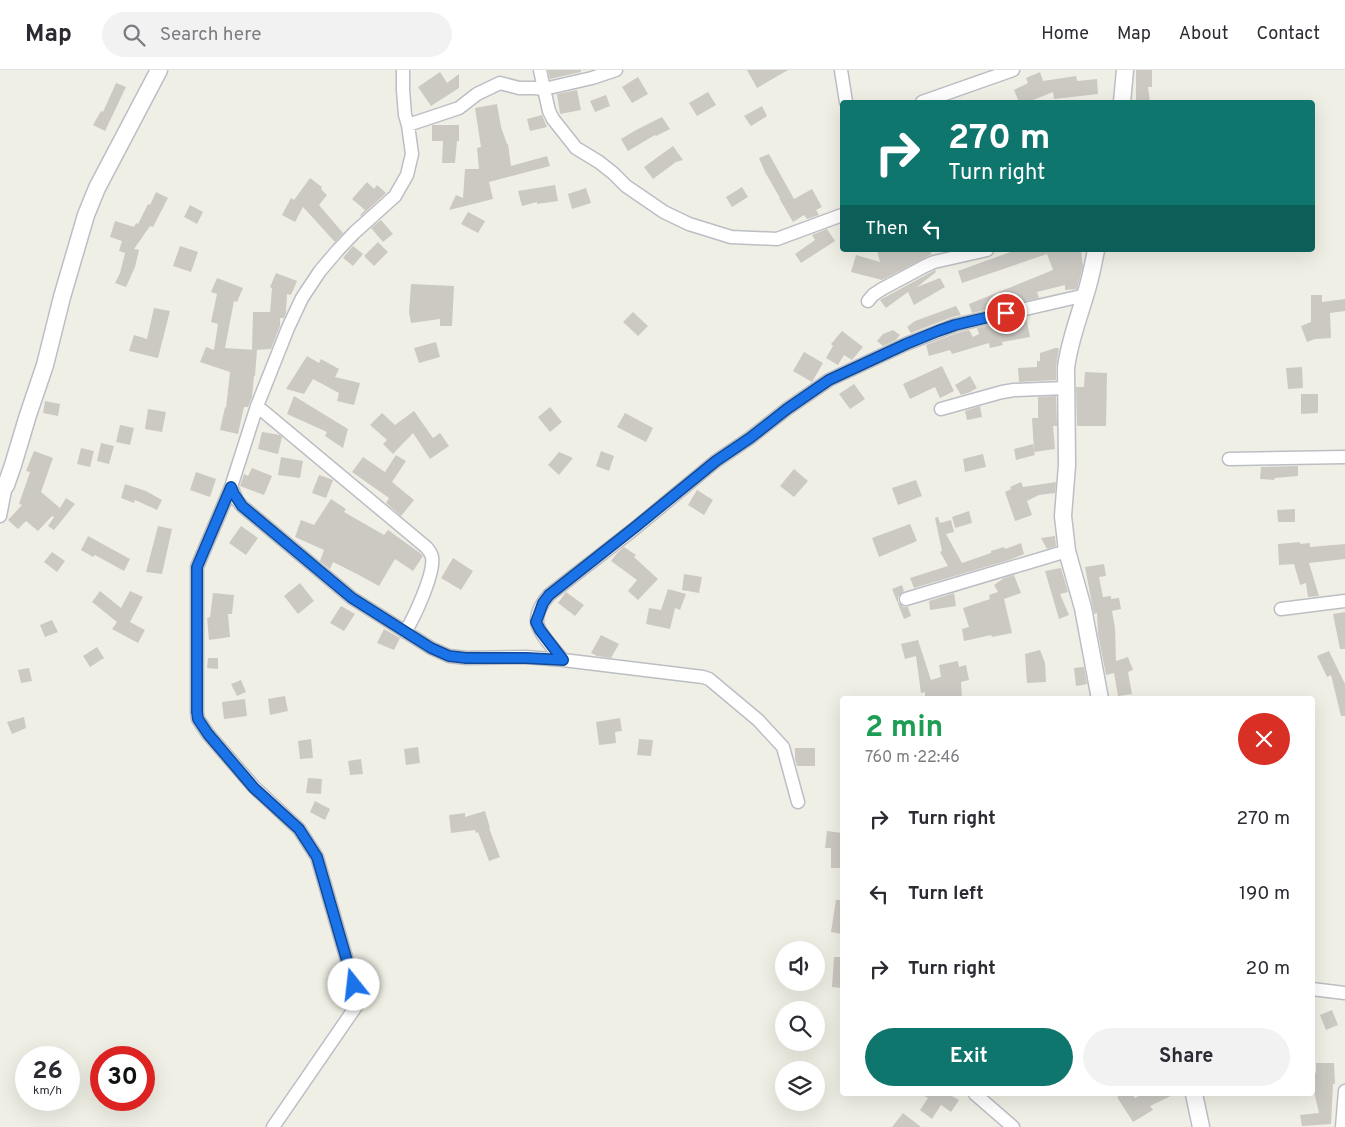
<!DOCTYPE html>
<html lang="en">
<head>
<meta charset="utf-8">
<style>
  body { margin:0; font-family:Overpass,sans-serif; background:#f2f2f3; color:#2b2b33; height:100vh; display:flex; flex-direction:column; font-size:19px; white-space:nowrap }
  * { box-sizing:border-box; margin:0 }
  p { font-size:16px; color:#7c7c81 }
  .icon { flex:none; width:28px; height:28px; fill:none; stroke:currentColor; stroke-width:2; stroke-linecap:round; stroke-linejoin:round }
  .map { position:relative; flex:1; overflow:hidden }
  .panel { position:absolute; left:840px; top:626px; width:475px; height:400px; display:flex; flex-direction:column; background:#fff; border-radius:5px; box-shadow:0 5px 20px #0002 }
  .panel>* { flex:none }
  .guide { position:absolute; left:840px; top:30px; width:475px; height:152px; border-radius:5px; box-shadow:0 5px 20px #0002; background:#0f766e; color:#fff; overflow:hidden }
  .controls { position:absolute; left:775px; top:871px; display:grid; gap:10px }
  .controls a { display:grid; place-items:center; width:50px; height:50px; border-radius:50%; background:#fff; box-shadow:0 5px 20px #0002; font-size:25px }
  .speed { position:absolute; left:15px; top:976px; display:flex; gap:10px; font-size:25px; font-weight:700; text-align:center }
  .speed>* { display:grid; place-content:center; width:65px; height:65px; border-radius:50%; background:#fff; box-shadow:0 5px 20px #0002; line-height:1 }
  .speed small { font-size:12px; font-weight:400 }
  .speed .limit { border:8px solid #d22; background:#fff; color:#111 }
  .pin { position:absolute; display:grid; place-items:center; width:42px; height:42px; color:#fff; margin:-21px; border:2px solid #fff; border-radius:50%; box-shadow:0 1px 5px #0007 }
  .me { position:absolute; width:55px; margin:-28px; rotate:344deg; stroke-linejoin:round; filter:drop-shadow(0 0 4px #0008) }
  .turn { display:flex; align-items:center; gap:18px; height:105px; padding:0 25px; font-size:22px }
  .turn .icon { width:65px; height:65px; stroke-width:2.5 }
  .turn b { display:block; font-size:35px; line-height:42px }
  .then { display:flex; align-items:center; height:48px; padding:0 25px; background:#0003; gap:10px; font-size:19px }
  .round { display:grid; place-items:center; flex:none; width:52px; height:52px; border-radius:26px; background:#f2f2f3 }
  .overview { display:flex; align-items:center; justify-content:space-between; height:85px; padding:0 25px }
  h1 { font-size:30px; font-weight:700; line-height:38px; color:#1e9e55 }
  .cta { display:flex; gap:10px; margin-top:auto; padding:10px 25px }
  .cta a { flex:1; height:58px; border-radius:30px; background:#0f766e; color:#fff; font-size:20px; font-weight:700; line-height:58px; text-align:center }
  .cta a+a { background:#f2f2f3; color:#2b2b33 }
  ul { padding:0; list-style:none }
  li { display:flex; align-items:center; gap:15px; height:75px; padding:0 25px }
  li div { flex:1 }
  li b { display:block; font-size:19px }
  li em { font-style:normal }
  header { display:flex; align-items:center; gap:30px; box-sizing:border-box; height:70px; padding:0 25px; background:#fff; border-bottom:1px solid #e1e1e2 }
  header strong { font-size:24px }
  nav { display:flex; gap:28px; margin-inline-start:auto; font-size:18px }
  .search { width:350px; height:45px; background:#f2f2f3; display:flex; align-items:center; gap:12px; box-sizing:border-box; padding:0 18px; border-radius:28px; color:#7c7c81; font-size:19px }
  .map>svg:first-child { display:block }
</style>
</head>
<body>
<header>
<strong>Map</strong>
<div class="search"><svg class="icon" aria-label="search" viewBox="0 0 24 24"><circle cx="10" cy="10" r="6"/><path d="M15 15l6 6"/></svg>Search here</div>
<nav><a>Home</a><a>Map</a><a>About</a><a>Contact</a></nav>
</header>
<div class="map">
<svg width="1345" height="1057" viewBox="0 0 1345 1057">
  <rect width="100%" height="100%" fill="#f0efe5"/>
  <!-- building -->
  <path fill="#cbc9c2" d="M 548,0 L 581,0 L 581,2 L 550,9 Z
    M 747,0 L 788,0 L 757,18 Z
    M 1136,0 L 1152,0 L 1152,17 L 1148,17 L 1150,32 L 1136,32 Z
    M 440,2 L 447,13 L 459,4 L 459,18 L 431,36 L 418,17 Z
    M 1040,2 L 1043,11 L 1076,6 L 1077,11 L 1097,9 L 1098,24 L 1054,29 L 1053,22 L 1028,32 L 1019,32 L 1014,20 L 1028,13 L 1026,8 Z
    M 638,7 L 648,24 L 632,33 L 622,17 Z
    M 116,13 L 126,17 L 105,61 L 93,55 L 101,41 L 103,42 Z
    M 577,20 L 581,40 L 560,44 L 557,24 Z
    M 708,22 L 716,35 L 697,46 L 689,33 Z
    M 606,25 L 610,36 L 595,42 L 590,31 Z
    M 497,34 L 501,57 L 507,74 L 508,74 L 511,96 L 547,86 L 550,96 L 489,112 L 493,129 L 449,140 L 456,125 L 463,128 L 465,99 L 479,99 L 477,78 L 481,77 L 475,38 Z
    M 762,36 L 767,46 L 751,56 L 744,46 Z
    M 542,45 L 547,57 L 530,61 L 527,49 Z
    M 662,47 L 670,59 L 656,66 L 655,65 L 628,81 L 621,69 L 636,60 Z
    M 432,55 L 459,55 L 459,71 L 457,71 L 455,93 L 442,93 L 443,71 L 432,71 Z
    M 673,76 L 683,90 L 676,92 L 653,109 L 644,97 Z
    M 769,84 L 794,129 L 812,119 L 822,137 L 816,140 L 819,145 L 807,149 L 804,145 L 793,152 L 779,128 L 780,128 L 765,102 L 759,88 Z
    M 310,108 L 322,117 L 321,119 L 327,125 L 319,135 L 343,163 L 335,172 L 303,137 L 295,152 L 282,145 L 291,128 L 294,130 Z
    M 367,112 L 374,119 L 377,115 L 386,123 L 361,146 L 360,145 L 365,140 L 352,129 Z
    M 555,115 L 558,131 L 537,134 L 537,132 L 522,136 L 518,121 Z
    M 742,117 L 748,127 L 732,137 L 726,127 Z
    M 586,118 L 591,133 L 572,139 L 568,124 Z
    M 156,122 L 168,128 L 153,157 L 150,156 L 134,179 L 139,180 L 135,197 L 126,217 L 115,213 L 120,203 L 125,183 L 119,181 L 122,171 L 110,167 L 115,151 L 134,157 L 136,153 L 138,154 L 148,134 L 150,135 Z
    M 190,135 L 203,142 L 197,154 L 184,147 Z
    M 468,142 L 485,151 L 478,163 L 461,154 Z
    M 381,150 L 393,164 L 383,172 L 371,158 Z
    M 827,159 L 835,171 L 801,193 L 795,184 L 815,170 L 812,165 Z
    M 378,172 L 388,182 L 374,196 L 364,186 Z
    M 180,176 L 198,182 L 191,202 L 173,196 Z
    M 353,176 L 363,184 L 353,196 L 343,188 Z
    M 877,180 L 929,180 L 932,184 L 882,210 L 851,202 L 856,185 L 880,192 Z
    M 1016,180 L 1081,180 L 1083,197 L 1077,219 L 1065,220 L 1065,215 L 1037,222 L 1039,228 L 972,243 L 969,234 L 1053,200 L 1047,184 L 962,213 L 958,201 Z
    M 935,200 L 936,202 L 917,217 L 940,208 L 945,217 L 914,235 L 908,222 L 886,238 L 880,230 Z
    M 276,203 L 297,211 L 291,225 L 287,224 L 286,243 L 284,248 L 280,248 L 280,256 L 271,279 L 252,280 L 253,242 L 270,242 L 272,218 L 270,217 Z
    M 217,208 L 243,218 L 237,232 L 234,231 L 225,278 L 257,280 L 255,306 L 254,306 L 252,327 L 248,337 L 244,337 L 238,364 L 220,360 L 225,337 L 226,338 L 230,302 L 200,292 L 206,277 L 214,280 L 218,254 L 211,252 L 217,224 L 211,222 Z
    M 411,214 L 454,216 L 452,256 L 440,256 L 440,249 L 411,253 L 409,242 Z
    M 1311,225 L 1322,225 L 1322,232 L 1345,229 L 1345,241 L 1330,243 L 1331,268 L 1315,269 L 1307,272 L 1301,256 L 1311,252 Z
    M 956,236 L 961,245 L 952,247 L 911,263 L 907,257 L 915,251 Z
    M 154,238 L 170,241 L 158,288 L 129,281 L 134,265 L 147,269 Z
    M 633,242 L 648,256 L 638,266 L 623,252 Z
    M 1026,247 L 1030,267 L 1002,272 L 1003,275 L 990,278 L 989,273 L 952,284 L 950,280 L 929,286 L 926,275 L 957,263 L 969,260 L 973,267 L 979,264 L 977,258 Z
    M 893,260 L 900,265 L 896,270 L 883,276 L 877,271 L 883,264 Z
    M 842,261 L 863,277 L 852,290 L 844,285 L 838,295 L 826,288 L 833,276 L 831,274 Z
    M 436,272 L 440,287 L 419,293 L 414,278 Z
    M 1055,278 L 1059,278 L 1056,297 L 1056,310 L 1019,312 L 1018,298 L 1037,297 L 1037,291 L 1040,291 L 1040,283 Z
    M 804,282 L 823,293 L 812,312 L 793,301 Z
    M 307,286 L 319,293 L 321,289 L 339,299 L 335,307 L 360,313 L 354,335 L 337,331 L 339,323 L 313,309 L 304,324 L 286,319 Z
    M 942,296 L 954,321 L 940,328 L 935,317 L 910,329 L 903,314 Z
    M 1302,297 L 1303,318 L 1288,319 L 1286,298 Z
    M 1085,302 L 1107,303 L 1106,356 L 1077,356 L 1076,317 L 1084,317 Z
    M 970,306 L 977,318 L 970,322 L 961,325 L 955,315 Z
    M 854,314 L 865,329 L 850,339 L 839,324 Z
    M 1301,324 L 1318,324 L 1318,343 L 1301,344 Z
    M 294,326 L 348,359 L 343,378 L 325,366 L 327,362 L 287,344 Z
    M 1056,326 L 1057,356 L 1053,356 L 1055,379 L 1034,382 L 1035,385 L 1016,390 L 1014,379 L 1033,374 L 1034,381 L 1032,348 L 1038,348 L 1038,327 Z
    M 45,331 L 60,334 L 58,346 L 43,343 Z
    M 980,336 L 982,347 L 967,350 L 965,341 Z
    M 550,337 L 562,352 L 550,362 L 538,347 Z
    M 148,339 L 166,342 L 162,362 L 145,359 Z
    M 414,341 L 433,368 L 440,363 L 449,376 L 430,389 L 413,363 L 393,384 L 383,374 L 387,370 L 370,355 L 382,343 L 395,355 Z
    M 625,343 L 653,358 L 646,372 L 617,357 Z
    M 120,355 L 134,358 L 130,375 L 116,372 Z
    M 262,362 L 280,365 L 282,367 L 278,384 L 258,379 Z
    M 101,373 L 114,376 L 109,394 L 97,391 Z
    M 81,378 L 94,381 L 90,397 L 77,394 Z
    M 34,381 L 53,388 L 41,422 L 60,438 L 66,428 L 75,434 L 54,460 L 48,456 L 54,447 L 52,446 L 38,461 L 26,451 L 18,459 L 8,450 L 22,435 L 19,434 L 30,402 L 26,401 Z
    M 601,381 L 614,386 L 609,401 L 596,396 Z
    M 559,382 L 573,388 L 559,405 L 548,395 Z
    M 983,384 L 986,397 L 965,402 L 963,389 Z
    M 396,385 L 406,391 L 392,412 L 414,430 L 401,446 L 386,433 L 389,428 L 352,402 L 363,387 L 385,402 Z
    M 281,387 L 303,391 L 300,408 L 278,405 Z
    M 1298,396 L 1298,406 L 1275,408 L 1274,410 L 1260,409 L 1261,397 Z
    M 252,398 L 272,406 L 264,425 L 240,416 L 244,404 L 248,406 Z
    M 794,399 L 808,411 L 794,427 L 780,416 Z
    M 196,402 L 216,409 L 210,427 L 190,420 Z
    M 319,405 L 333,410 L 326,428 L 312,423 Z
    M 916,410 L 922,426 L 898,435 L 892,418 Z
    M 1021,412 L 1023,417 L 1056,412 L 1055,423 L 1039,425 L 1027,431 L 1032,445 L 1015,451 L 1005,422 L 1011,419 L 1010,417 Z
    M 125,414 L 146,421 L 162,430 L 157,440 L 135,430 L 134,433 L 121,428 Z
    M 697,420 L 713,430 L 704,445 L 688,435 Z
    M 331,429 L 346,439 L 344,442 L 384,465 L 388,460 L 420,483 L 423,486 L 413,501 L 395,489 L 379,516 L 357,504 L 333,492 L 330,499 L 320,491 L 324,480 L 295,467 L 301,450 L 314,455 Z
    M 1295,439 L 1295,452 L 1278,452 L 1277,440 Z
    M 969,441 L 972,453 L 955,458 L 952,447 Z
    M 938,447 L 940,453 L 951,450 L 954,462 L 946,464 L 962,493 L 991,483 L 991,481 L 1004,477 L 1005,479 L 1021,473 L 1024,484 L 1009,490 L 914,518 L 910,508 L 948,496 L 940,482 L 942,481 L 935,448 Z
    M 910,454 L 917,471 L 879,487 L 872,468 Z
    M 158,456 L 172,459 L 162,504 L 146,502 Z
    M 241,456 L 258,468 L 246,485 L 229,473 Z
    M 88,466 L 130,489 L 124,501 L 95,485 L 93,487 L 81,480 Z
    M 1055,466 L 1056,476 L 1047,479 L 1041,468 Z
    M 1300,472 L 1300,474 L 1310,473 L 1310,477 L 1345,474 L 1345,489 L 1309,493 L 1319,526 L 1308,527 L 1306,513 L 1300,515 L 1294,494 L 1279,495 L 1278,474 Z
    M 624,477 L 636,485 L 634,487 L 658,509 L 638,530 L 628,521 L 637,510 L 611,491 L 617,483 Z
    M 52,482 L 65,491 L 57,502 L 44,492 Z
    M 453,488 L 473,501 L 461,520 L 441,508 Z
    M 1104,494 L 1106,506 L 1099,507 L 1103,527 L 1111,526 L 1111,529 L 1119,528 L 1121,539 L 1112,541 L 1115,558 L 1116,591 L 1128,587 L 1133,600 L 1128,602 L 1132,624 L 1118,626 L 1114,603 L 1106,605 L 1098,564 L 1097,543 L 1094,544 L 1085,497 Z
    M 1061,498 L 1068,522 L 1060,524 L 1069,545 L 1059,549 L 1045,501 Z
    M 684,504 L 702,507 L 699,523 L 682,520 Z
    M 1014,505 L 1021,523 L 1004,529 L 1012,563 L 992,567 L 991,565 L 964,571 L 962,559 L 969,557 L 963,538 L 990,529 L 989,525 L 998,522 L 994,515 L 1004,508 Z
    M 300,513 L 314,531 L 298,544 L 284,526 Z
    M 902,515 L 904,521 L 898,527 L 898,532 L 904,537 L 908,537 L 911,546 L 904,549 L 892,519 Z
    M 668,519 L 686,524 L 680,540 L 675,538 L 670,559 L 646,554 L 649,538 L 661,540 Z
    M 100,521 L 121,538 L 130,521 L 143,527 L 130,552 L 145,560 L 138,573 L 112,559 L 117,552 L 92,532 Z
    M 566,522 L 584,535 L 575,546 L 558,533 Z
    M 213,523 L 234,525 L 232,544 L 228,544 L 230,567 L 209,570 L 207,548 L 210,547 Z
    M 954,523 L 956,536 L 930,540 L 929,531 Z
    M 341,536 L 355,544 L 344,561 L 330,553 Z
    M 1345,542 L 1345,579 L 1340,579 L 1333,544 Z
    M 52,550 L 58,562 L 45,567 L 40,555 Z
    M 384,559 L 400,568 L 394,580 L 377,573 Z
    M 601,565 L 619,574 L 611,588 L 597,586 L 591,583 Z
    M 918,570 L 931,610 L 941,607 L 939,595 L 958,591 L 959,597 L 966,595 L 969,610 L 961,612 L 962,629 L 925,629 L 925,622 L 921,623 L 916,586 L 905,589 L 901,574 Z
    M 97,577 L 104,588 L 90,597 L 83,586 Z
    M 1040,580 L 1045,593 L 1046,612 L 1027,613 L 1025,584 Z
    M 1329,581 L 1345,614 L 1345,646 L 1341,646 L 1331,605 L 1327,607 L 1317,586 Z
    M 208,588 L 218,588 L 218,599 L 207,598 Z
    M 1084,597 L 1087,614 L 1076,616 L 1074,598 Z
    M 29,598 L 32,611 L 21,613 L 18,600 Z
    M 241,610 L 246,622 L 237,626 L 231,614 Z
    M 285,626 L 288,641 L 270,645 L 268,629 Z
    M 245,629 L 247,646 L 224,649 L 222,632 Z
    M 24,647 L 26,658 L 12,664 L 7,652 Z
    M 620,648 L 622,661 L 615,662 L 616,673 L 599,675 L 596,652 Z
    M 311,669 L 313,688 L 300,689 L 298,671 Z
    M 639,669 L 653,670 L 651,686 L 637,685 Z
    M 418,677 L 420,693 L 406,695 L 404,679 Z
    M 795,678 L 815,678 L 815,696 L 797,696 L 795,689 Z
    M 361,689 L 363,704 L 350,705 L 348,691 Z
    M 308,708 L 322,709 L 321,724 L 306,723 Z
    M 315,731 L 330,739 L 325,750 L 310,742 Z
    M 485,741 L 490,758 L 489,758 L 500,787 L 489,791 L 478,762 L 476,763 L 475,760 L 451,763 L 449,745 L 465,743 L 465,747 Z
    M 827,761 L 842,763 L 842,798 L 831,798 L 831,778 L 825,778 Z
    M 836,830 L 842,830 L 842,864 L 831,862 Z
    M 834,887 L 842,887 L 842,918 L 832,917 Z
    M 1332,940 L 1338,955 L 1326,960 L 1320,945 Z
    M 1316,993 L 1334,993 L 1335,1014 L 1333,1014 L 1331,1054 L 1302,1056 L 1300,1045 L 1319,1043 L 1314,1022 L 1314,1002 L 1316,1003 Z
    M 921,1024 L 948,1024 L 959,1030 L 951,1042 L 941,1035 L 932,1049 L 920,1040 L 928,1028 Z
    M 1123,1024 L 1132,1024 L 1135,1028 L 1143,1024 L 1175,1024 L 1150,1036 L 1153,1040 L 1133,1052 L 1117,1027 Z
    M 903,1043 L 921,1057 L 892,1057 Z"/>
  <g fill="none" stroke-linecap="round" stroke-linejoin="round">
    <defs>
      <path id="minor" d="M 616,0 L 592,8 L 544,19 L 549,41 L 553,49 L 576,78 L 599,92 L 613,103 L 626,116 L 664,142 L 689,154 L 731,167 L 777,169 L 842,145
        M 841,0 L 846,32
        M 922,32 L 1013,0
        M 408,55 L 459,38 L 477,24 L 500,13 L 519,18 L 534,18 L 544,19 L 540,0
        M 868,231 L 873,225 L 882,219 L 925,196 L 934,192 L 987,180
        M 257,336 L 426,477 C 429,480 431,483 432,487 C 435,503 414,548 405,562
        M 941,339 L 1002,322 L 1014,320 L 1066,318
        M 1229,389 L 1345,387
        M 231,417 L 237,430 L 242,436 L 352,528 L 431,578 L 449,586 L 467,588 L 526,587 L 563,590 L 703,607 L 709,609 L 758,650 L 783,677 L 798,732
        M 0,446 L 6,415
        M 906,529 L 1067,481
        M 1281,539 L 1345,531
        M 563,590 C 556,581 536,561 537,550 C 537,541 543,532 549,525 L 634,459 L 716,391 L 750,368 L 787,339 L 829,310 L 906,274 L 955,255 L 1086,225
        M 1312,919 L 1345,923
        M 975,1024 L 1013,1057
        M 273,1057 L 359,932 L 317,787 L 299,759 L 254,717 L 208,664 L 198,649 L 197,642 L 197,497 L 231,417 L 257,336 L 288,258 L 302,228 L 320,201 L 337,181 L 354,163 L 395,126 L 407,105 L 412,84 L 408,55 L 405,45 L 403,20 L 403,0
        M 1342,1057 L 1345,1021"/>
      <path id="tertiary" d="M 1122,32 L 1125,0
        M 1096,180 C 1093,196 1090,211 1085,226 C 1078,250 1069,273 1066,298 L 1067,395 L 1063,446 L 1067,481 L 1083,538 L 1100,629
        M 0,421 L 6,415 L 13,395 L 28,345 L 45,295 L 62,227 L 86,145 L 97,118 L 159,0
        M 1194,1024 L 1201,1057"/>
    </defs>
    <!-- minor casing -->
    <use href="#minor" stroke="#bcbec5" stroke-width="15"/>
    <!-- tertiary casing -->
    <use href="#tertiary" stroke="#bcbec5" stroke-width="19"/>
    <!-- minor -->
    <use href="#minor" stroke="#fff" stroke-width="12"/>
    <!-- tertiary -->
    <use href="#tertiary" stroke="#fff" stroke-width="16"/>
  </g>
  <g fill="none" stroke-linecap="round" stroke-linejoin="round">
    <defs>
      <path id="route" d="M 354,915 L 317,787 L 299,759 L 254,718 L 208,664 L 198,649 L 197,642 L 197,497 L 231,417 L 234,424 L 242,436 L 352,528 L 431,578 L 449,586 L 466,588 L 526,588 L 563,590 L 540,560 L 536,552 L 543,533 L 549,525 L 634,458 L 716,391 L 750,368 L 787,339 L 829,310 L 906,274 L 938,261 L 955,255 L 1006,243"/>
    </defs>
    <!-- route casing -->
    <use href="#route" stroke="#114b97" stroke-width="12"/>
    <!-- route -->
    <use href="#route" stroke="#1a73e8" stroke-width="9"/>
  </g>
</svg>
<div class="controls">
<a><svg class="icon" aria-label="sound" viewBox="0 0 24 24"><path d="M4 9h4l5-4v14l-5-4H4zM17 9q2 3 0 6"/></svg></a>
<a><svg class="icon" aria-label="search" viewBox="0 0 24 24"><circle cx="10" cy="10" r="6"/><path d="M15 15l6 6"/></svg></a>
<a><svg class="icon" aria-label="layers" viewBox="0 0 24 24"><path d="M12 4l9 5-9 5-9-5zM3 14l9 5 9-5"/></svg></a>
</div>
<div class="speed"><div>26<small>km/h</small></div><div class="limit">30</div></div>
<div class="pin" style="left:1006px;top:243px;background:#d93025"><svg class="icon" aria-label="arrive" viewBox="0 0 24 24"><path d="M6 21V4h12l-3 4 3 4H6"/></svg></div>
<svg class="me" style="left:354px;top:915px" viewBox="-20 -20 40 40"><circle r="19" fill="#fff"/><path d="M0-13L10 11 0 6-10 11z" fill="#1a73e8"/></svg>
<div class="guide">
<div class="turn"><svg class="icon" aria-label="right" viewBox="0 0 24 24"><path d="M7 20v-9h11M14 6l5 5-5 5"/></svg><div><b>270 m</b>Turn right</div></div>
<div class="then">Then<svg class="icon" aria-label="left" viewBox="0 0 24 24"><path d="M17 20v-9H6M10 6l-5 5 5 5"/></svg></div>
</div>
<section class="panel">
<div class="overview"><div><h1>2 min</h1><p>760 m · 22:46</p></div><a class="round" style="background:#d93025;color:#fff"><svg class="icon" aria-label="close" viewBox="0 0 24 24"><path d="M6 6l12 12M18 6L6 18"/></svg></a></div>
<ul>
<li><svg class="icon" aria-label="right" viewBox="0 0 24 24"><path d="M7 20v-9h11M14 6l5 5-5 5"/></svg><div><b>Turn right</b></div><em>270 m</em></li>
<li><svg class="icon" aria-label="left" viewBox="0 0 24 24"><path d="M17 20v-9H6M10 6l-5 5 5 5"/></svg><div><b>Turn left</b></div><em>190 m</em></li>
<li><svg class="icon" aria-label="right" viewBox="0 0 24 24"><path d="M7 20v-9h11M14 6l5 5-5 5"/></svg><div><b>Turn right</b></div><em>20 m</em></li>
</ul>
<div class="cta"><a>Exit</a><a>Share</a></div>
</section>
</div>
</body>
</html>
